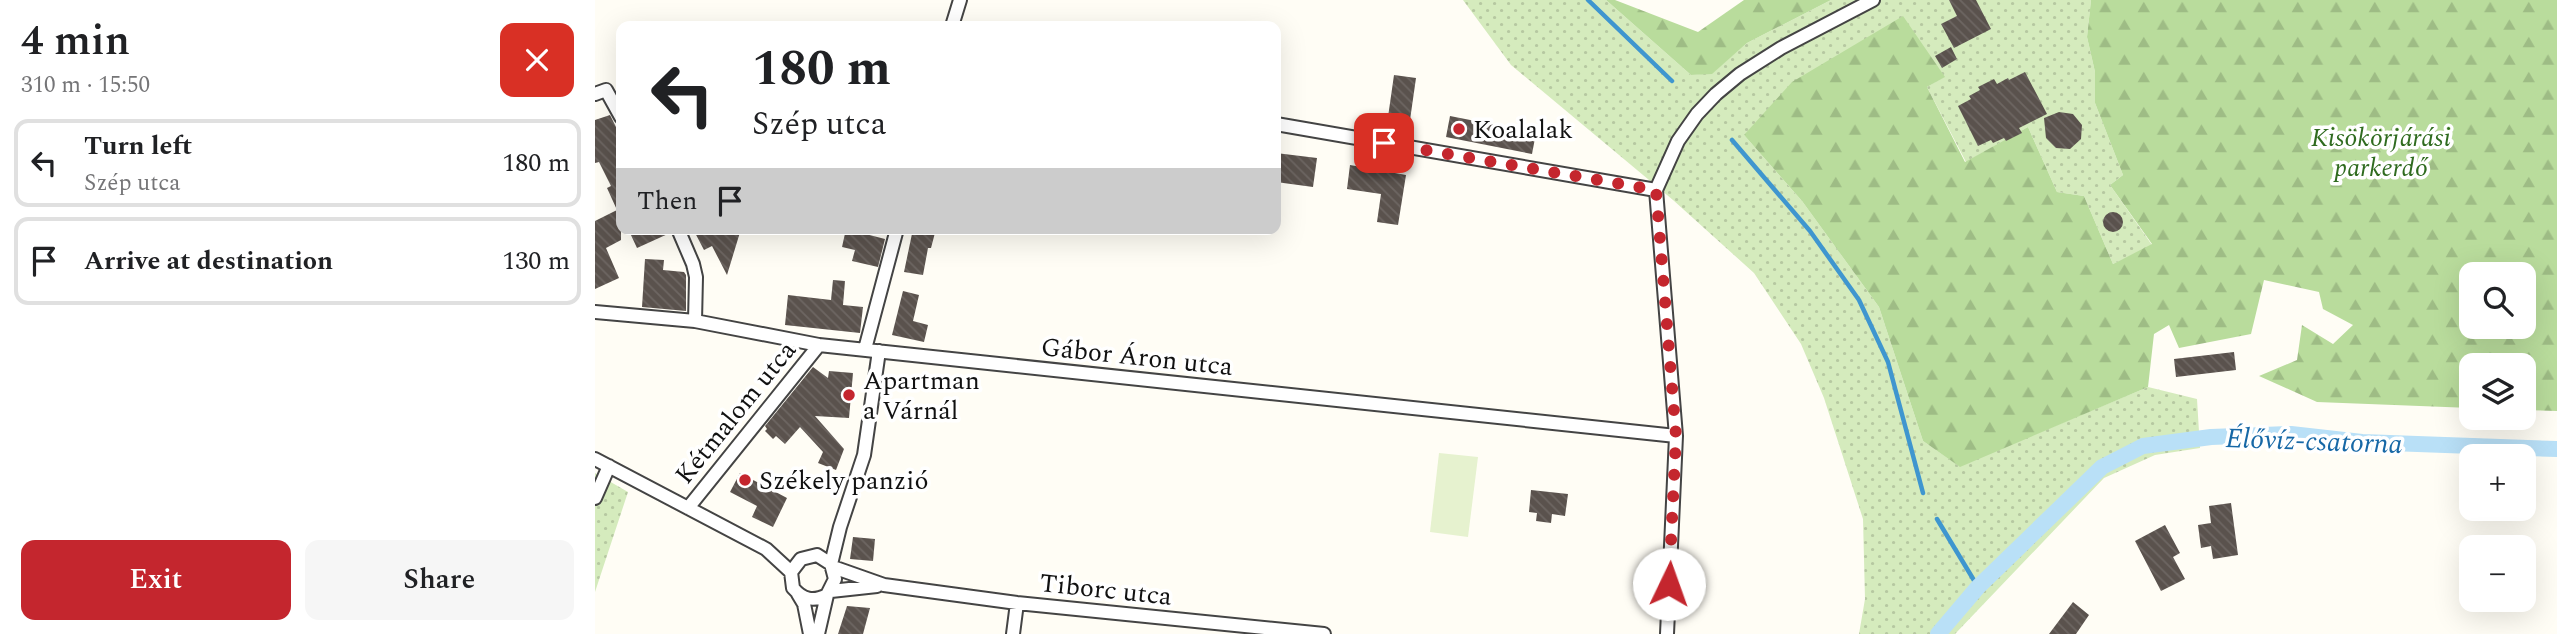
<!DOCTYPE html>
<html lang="en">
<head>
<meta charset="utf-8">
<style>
  body { margin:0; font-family:Spectral,serif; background:#f6f6f6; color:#202124; height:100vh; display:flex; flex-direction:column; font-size:26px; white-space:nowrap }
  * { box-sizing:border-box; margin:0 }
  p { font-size:23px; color:#757577 }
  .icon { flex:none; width:38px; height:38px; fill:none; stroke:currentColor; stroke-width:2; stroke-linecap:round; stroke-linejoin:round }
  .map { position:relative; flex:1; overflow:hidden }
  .side { display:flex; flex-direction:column; background:#fff; width:595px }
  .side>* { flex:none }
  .banner { position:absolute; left:21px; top:21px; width:665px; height:214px; border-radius:14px; box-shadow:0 7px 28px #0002; background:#fff; color:#202124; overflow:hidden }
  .fabs { position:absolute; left:1864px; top:262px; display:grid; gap:14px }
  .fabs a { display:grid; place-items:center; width:77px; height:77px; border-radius:14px; background:#fff; box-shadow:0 7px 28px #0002; font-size:35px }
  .pin { position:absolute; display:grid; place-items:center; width:60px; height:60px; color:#fff; margin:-30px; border-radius:14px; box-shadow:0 4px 10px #0006 }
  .me { position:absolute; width:77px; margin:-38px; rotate:3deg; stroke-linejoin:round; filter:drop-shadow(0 0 5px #0008) }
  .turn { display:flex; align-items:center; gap:24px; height:147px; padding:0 21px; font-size:32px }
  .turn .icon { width:91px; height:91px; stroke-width:2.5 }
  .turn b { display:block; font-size:49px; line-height:60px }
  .then { display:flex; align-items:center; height:66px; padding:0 21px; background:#0003; gap:14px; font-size:26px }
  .round { display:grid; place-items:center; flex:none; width:74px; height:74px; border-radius:14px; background:#f6f6f6 }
  .head { display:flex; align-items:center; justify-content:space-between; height:119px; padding:0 21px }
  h1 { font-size:42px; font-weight:600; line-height:52px }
  .button { display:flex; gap:14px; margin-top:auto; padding:14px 21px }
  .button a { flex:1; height:80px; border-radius:14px; background:#c4262e; color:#fff; font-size:28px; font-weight:600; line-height:80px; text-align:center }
  .button a+a { background:#f6f6f6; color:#202124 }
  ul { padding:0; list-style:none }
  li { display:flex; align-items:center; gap:21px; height:88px; margin:0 14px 10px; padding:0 7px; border:4px solid #e0e0e0; border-radius:14px }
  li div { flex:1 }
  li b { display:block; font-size:26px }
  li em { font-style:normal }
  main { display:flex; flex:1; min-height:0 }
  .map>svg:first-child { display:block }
</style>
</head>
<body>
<main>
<section class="side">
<div class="head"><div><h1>4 min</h1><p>310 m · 15:50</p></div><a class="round" style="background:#d93025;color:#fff"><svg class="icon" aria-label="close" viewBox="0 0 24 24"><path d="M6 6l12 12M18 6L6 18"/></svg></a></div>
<ul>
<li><svg class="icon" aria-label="left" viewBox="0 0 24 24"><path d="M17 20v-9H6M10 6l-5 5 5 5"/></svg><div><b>Turn left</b><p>Szép utca</p></div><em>180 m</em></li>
<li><svg class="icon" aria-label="arrive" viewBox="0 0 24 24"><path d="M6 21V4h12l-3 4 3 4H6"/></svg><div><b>Arrive at destination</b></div><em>130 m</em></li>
</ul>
<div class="button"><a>Exit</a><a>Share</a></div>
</section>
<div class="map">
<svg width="1962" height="634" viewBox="0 0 1962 634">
  <defs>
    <pattern id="green-dots" width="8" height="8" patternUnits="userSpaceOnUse" patternTransform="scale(1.75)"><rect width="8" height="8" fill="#d5ebbd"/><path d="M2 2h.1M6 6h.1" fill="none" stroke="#b6c8a1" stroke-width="1.8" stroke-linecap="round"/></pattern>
    <pattern id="forest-firs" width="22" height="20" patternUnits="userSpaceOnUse" patternTransform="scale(1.75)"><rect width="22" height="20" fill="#b9dc9c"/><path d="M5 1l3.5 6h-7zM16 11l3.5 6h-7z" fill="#9ebc85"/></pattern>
    <pattern id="building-back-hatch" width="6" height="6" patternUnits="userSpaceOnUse" patternTransform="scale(1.75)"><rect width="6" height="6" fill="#5a524d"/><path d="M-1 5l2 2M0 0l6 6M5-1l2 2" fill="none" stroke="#6d6662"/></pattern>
  </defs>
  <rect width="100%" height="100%" fill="#fffdf5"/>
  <!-- green -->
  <path fill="url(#green-dots)" d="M 868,0 L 1011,0 L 1096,75 L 1117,73 L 1152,43 L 1236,0 L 1496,0 L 1492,37 L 1500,72 L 1500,103 L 1528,175 L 1515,185 L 1557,245 L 1518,264 L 1489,196 L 1462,192 L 1433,127 L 1371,162 L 1332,87 L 1349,77 L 1149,135 L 1207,201 L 1284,307 L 1328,441 L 1364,466 L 1553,387 L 1602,399 L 1605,448 L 1560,455 L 1509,478 L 1360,634 L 1264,634 L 1270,599 L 1268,519 L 1229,398 L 1206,344 L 1159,273 L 1078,200 L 916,65 Z
    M 0,473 L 33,492 L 0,592 Z"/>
  <!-- forest -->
  <path fill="url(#forest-firs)" fill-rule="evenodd" d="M 1011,0 L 1020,0 L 1103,32 L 1149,0 L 1236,0 L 1152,43 L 1117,74 L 1096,75 Z
    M 1496,0 L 1962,0 L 1962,411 L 1929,410 L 1928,366 L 1876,366 L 1876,408 L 1722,402 L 1664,376 L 1702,360 L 1707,325 L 1738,344 L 1758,325 L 1728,309 L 1724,292 L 1669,280 L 1656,334 L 1584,348 L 1574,325 L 1559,334 L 1553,387 L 1365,467 L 1328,441 L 1284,307 L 1207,201 L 1149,135 L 1197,82 L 1308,16 L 1350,77 L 1332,87 L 1370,162 L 1433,127 L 1462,192 L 1489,196 L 1518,264 L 1557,244 L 1515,185 L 1528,175 L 1500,103 L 1500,72 L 1492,37 ZM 1876,275 L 1928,275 L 1928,327 L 1876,327 Z"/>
  <!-- pitch -->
  <path fill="#e6f2cf" d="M 844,453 L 883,457 L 873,537 L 835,532 Z"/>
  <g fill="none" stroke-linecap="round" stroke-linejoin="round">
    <!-- stream -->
    <path stroke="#3f96cf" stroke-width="4.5" d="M 993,0 L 1077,81
      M 1137,140 L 1215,231 L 1264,300 L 1293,362 L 1328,493
      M 1342,519 L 1383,587"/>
    <!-- canal -->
    <path stroke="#b9e0f7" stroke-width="16" d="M 1343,634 L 1383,587 L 1507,467 L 1548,446 L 1616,437 L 1696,434 L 1767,442 L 1962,449"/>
  </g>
  <!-- building -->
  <path fill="url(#building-back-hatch)" d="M 1354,0 L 1381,0 L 1396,29 L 1359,48 L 1346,24 L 1362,16 Z
    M 1356,47 L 1362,59 L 1347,68 L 1340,56 Z
    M 1430,72 L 1452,114 L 1424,128 L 1427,133 L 1411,141 L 1409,138 L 1398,143 L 1396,140 L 1383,146 L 1363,106 L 1376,99 L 1374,96 L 1385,90 L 1383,87 L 1399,79 L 1402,84 L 1413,78 L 1414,80 Z
    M 799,75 L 821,78 L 815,120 L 793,117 Z
    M 1464,112 L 1478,114 L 1487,125 L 1486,139 L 1475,149 L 1461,148 L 1451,138 L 1449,118 Z
    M 15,115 L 26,137 L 26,240 L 11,248 L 24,278 L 0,289 L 0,221 L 22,210 L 12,188 L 16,186 L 4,162 L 0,163 L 0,120 Z
    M 855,116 L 941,133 L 937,154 L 851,137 Z
    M 681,153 L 722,158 L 718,187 L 681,182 Z
    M 755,165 L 811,175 L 803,225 L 782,222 L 786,194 L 752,189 Z
    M1508 222a10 10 0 1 1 20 0a10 10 0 1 1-20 0Z
    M 43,229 L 74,229 L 75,233 L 42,248 L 35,233 Z
    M 98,229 L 146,229 L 132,275 L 117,246 L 109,250 Z
    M 251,229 L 290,239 L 283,267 L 257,261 L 260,250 L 247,247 Z
    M 318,229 L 341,229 L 336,248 L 333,248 L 328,275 L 309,272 Z
    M 50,259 L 69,260 L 68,270 L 89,272 L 91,275 L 91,311 L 47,307 Z
    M 238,280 L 250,281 L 248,305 L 268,307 L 265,333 L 190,325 L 193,295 L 236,300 Z
    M 308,291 L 324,295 L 318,321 L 333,325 L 329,342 L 297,335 Z
    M 1639,352 L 1641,370 L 1581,377 L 1579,359 Z
    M 218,367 L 233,378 L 234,371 L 258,373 L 254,418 L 220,416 L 249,449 L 241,470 L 223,463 L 228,452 L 205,427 L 190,444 L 181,436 L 178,439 L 170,431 L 172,429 L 170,426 Z
    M 145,473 L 192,498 L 178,527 L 157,517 L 162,506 L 135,492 Z
    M 936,490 L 973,494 L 970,516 L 957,514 L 956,523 L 941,521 L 942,513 L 934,512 Z
    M 1636,503 L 1643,555 L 1618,559 L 1616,546 L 1606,548 L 1603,525 L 1616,523 L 1614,506 Z
    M 1570,525 L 1585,553 L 1578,557 L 1590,579 L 1566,591 L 1540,541 Z
    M 258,537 L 280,539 L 278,561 L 255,559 Z
    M 1478,602 L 1494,615 L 1481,634 L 1454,634 Z
    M 252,606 L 275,608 L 268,634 L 243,634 Z"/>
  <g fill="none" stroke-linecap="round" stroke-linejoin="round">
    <defs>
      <path id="minor" d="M 357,26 L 365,0
        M 0,94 L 11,90 L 26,117
        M 681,124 L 1061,190
        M 83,229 L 98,264 L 101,277 L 100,321
        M 0,312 L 100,321 L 224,345 L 1081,436
        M 270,349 L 302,229
        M 0,459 L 171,549 L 196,572 L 198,588 C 208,600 218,602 232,595 L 240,579 L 236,564 L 222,555 L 206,559 L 196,572
        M 0,498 L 14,466
        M 93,508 L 224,345
        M 236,564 L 245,527 L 269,455 L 284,351
        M 238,567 L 289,585 L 422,603 L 729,634
        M 236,591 L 282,586
        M 203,594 L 209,604 L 215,634
        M 223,634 L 232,595
        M 418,634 L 422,603
        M 1072,634 L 1081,436 L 1061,190 L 1083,141 L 1102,114 L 1121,94 L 1145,74 L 1186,48 L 1278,0"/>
    </defs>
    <!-- minor casing -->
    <use href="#minor" stroke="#444" stroke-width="16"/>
    <!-- minor -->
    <use href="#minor" stroke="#fff" stroke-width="12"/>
  </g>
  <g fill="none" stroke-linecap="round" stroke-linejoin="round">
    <!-- route -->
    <path stroke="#c4262e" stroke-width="12" stroke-dasharray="0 21.6" d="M 789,143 L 1061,190 L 1081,436 L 1074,584"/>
  </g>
  <!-- markers -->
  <g fill="#c4262e" stroke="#fff" stroke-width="2.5">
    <circle cx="864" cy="129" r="7"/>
    <circle cx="254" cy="395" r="7"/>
    <circle cx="150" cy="480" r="7"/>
  </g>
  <g text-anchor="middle" stroke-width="7" stroke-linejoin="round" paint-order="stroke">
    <!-- poi labels -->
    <g font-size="26" fill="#111" stroke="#fff" text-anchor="start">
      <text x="878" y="138">Koalalak</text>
      <text x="268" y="389">Apartman<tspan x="268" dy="30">a Várnál</tspan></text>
      <text x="164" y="489">Székely panzió</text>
    </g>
    <!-- park labels -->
    <g font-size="26" font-style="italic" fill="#2f6b1f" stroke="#fff">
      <text x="1786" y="146">Kisökörjárási<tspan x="1786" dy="30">parkerdő</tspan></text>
    </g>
    <!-- street labels -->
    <g font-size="26" fill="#111" stroke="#fff">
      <text transform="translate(542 356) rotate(6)" y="9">Gábor Áron utca</text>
      <text transform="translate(140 412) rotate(-51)" y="9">Kétmalom utca</text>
      <text transform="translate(511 589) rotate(6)" y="9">Tiborc utca</text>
    </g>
    <!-- water labels -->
    <g font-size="28" font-style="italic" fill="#1768a6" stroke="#fff">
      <text transform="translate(1719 440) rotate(2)" y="10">Élővíz-csatorna</text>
    </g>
  </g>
</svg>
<div class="fabs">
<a><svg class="icon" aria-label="search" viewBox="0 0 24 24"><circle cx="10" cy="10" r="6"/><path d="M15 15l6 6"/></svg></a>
<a><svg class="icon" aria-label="layers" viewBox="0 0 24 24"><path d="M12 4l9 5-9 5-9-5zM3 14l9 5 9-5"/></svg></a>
<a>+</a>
<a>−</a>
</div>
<div class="pin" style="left:789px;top:143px;background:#d93025"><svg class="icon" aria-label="arrive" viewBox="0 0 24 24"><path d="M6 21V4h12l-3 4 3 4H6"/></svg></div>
<svg class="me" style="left:1074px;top:584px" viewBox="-20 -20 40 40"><circle r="19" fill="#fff"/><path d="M0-13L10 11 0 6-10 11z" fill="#c4262e"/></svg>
<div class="banner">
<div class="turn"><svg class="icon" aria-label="left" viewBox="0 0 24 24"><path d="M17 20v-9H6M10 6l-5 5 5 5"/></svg><div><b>180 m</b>Szép utca</div></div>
<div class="then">Then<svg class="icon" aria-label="arrive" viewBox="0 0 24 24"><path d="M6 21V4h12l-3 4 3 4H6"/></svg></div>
</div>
</div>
</main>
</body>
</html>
